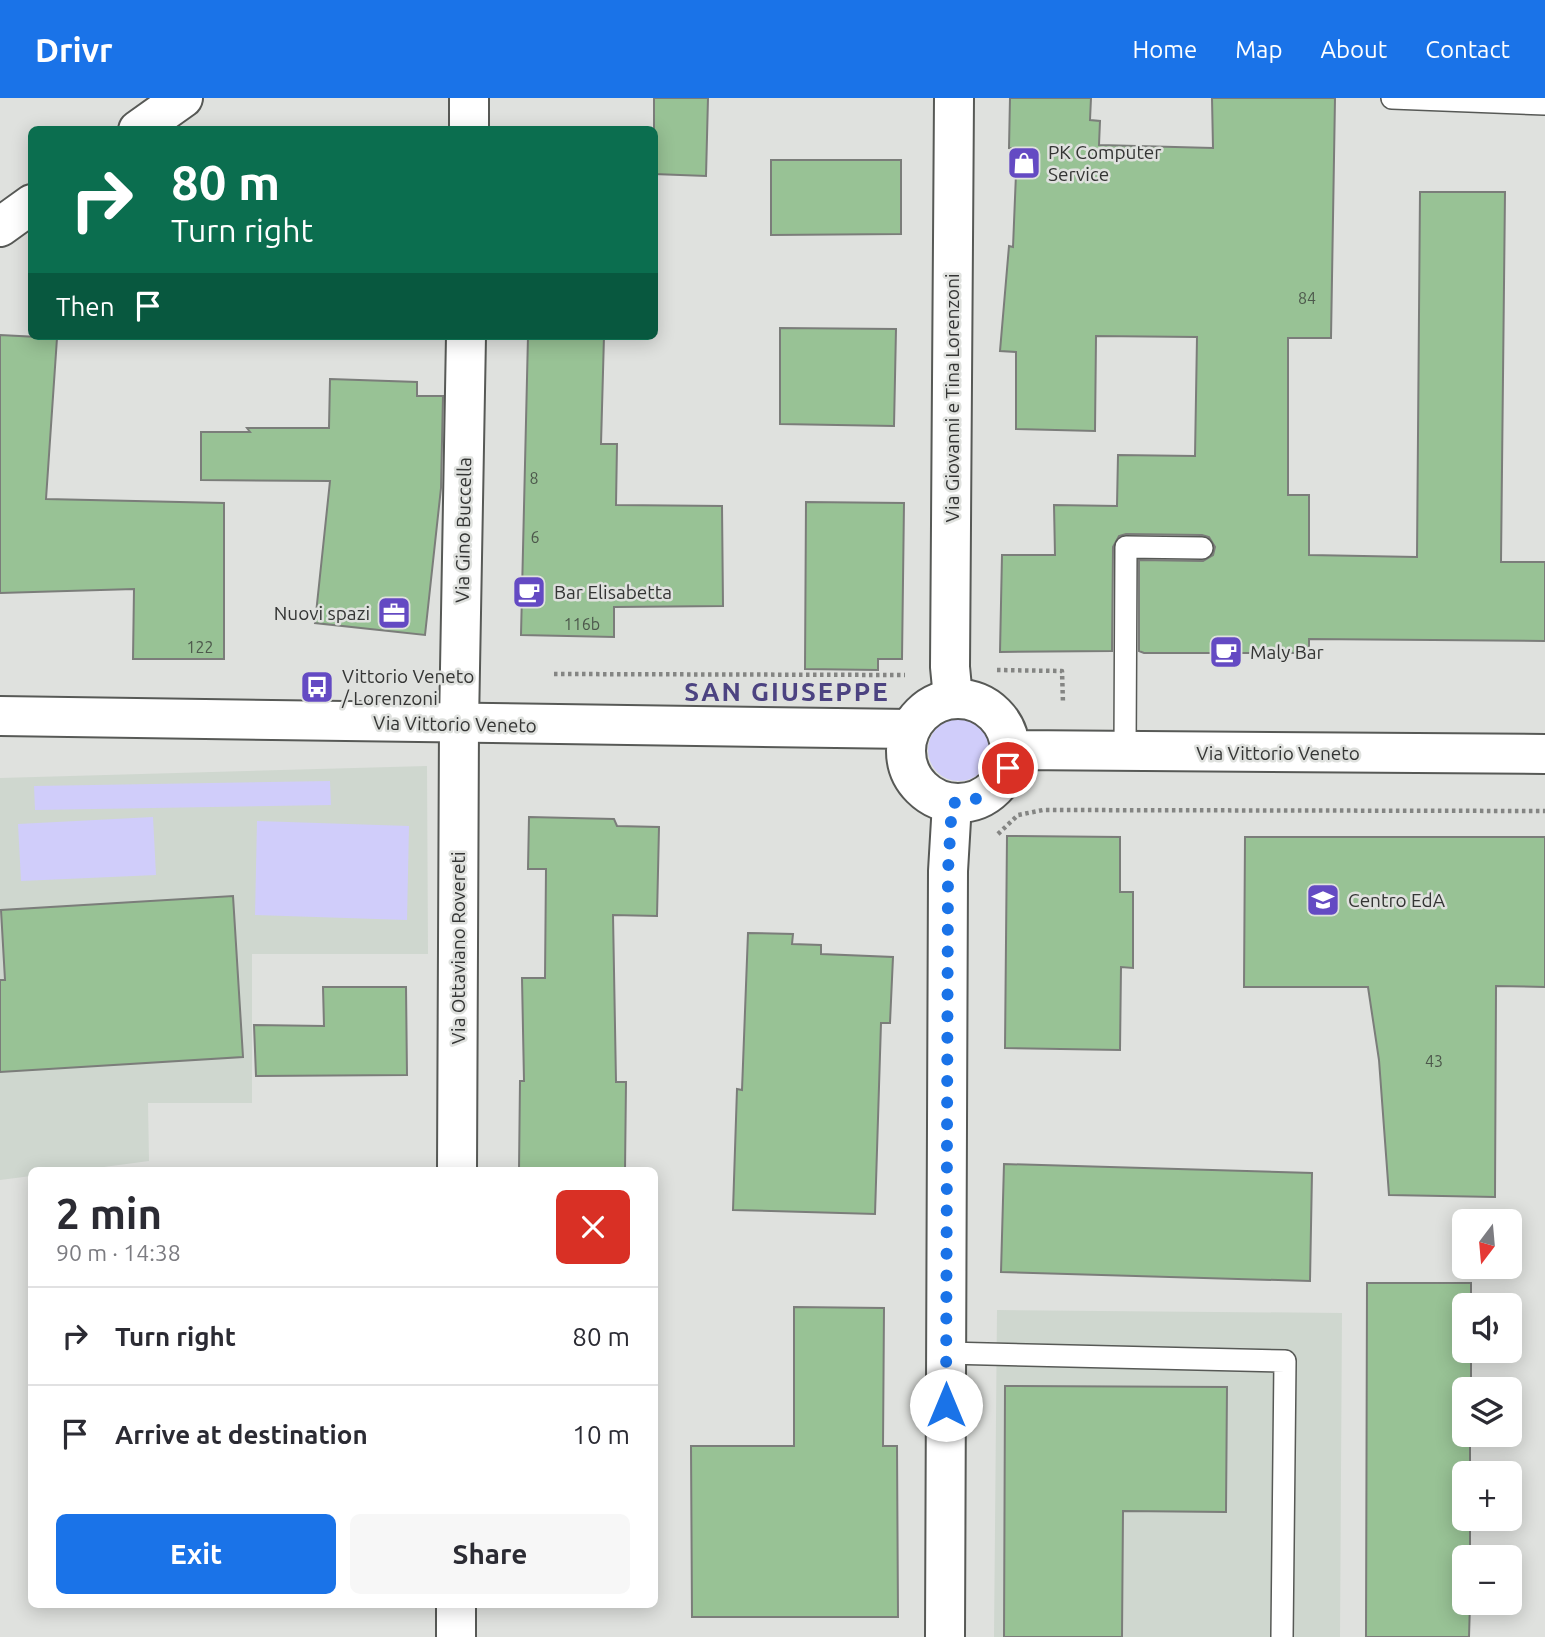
<!DOCTYPE html>
<html lang="en">
<head>
<meta charset="utf-8">
<style>
  body { margin:0; font-family:Ubuntu,sans-serif; background:#f7f7f7; color:#2b2b33; height:100vh; display:flex; flex-direction:column; font-size:26px; white-space:nowrap }
  * { box-sizing:border-box; margin:0 }
  p { font-size:23px; color:#7c7c81 }
  .icon { flex:none; width:38px; height:38px; fill:none; stroke:currentColor; stroke-width:2; stroke-linecap:round; stroke-linejoin:round }
  .map { position:relative; flex:1; overflow:hidden }
  .details { position:absolute; left:28px; top:1069px; width:630px; height:441px; display:flex; flex-direction:column; background:#fff; border-radius:10px; box-shadow:0 4px 18px #0003 }
  .details>* { flex:none }
  .hud { position:absolute; left:28px; top:28px; width:630px; height:214px; border-radius:10px; box-shadow:0 4px 18px #0003; background:#0b6e4f; color:#fff; overflow:hidden }
  .needle { width:46px; rotate:196deg }
  .buttons { position:absolute; left:1452px; top:1111px; display:grid; gap:14px }
  .buttons a { display:grid; place-items:center; width:70px; height:70px; border-radius:10px; background:#fff; box-shadow:0 4px 18px #0003; font-size:35px }
  .pin { position:absolute; display:grid; place-items:center; width:60px; height:60px; color:#fff; margin:-30px; border:4px solid #fff; border-radius:50%; box-shadow:0 2px 7px #0007 }
  .me { position:absolute; width:77px; margin:-38px; rotate:0deg; stroke-linejoin:round; filter:drop-shadow(0 0 5px #0008) }
  .turn { display:flex; align-items:center; gap:24px; height:147px; padding:0 28px; font-size:32px }
  .turn .icon { width:91px; height:91px; stroke-width:2.5 }
  .turn b { display:block; font-size:49px; line-height:60px }
  .then { display:flex; align-items:center; height:66px; padding:0 28px; background:#0003; gap:14px; font-size:26px }
  .round { display:grid; place-items:center; flex:none; width:74px; height:74px; border-radius:10px; background:#f7f7f7 }
  .head { display:flex; align-items:center; justify-content:space-between; height:119px; padding:0 28px }
  h1 { font-size:42px; font-weight:600; line-height:52px }
  .action { display:flex; gap:14px; margin-top:auto; padding:14px 28px }
  .action a { flex:1; height:80px; border-radius:10px; background:#1a73e8; color:#fff; font-size:28px; font-weight:600; line-height:80px; text-align:center }
  .action a+a { background:#f7f7f7; color:#2b2b33 }
  ul { padding:0; list-style:none }
  li { display:flex; align-items:center; gap:21px; height:98px; padding:0 28px; border-top:2px solid #e1e1e2 }
  li div { flex:1 }
  li b { display:block; font-size:26px }
  li em { font-style:normal }
  header { display:flex; align-items:center; gap:42px; box-sizing:border-box; height:98px; padding:0 35px; background:#1a73e8; color:#fff }
  header strong { font-size:33px }
  nav { display:flex; gap:38px; margin-inline-start:auto; font-size:24px }
  .map>svg:first-child { display:block }
</style>
</head>
<body>
<header>
<strong>Drivr</strong>
<nav><a>Home</a><a>Map</a><a>About</a><a>Contact</a></nav>
</header>
<div class="map">
<svg width="1545" height="1539" viewBox="0 0 1545 1539">
  <rect width="100%" height="100%" fill="#dfe1de"/>
  <!-- built -->
  <path fill="#cfd7cf" d="M 427,668 L 428,856 L 252,856 L 252,1005 L 148,1005 L 149,1063 L 74,1073 L 32,1073 L 31,1078 L 0,1082 L 0,680 Z
    M 997,1212 L 1342,1215 L 1340,1539 L 994,1539 Z"/>
  <!-- green -->
  <path fill="#d0cdfa" d="M928 652a31 31 0 1 1 62 0a31 31 0 1 1-62 0Z
    M 330,683 L 331,707 L 35,712 L 34,688 Z
    M 153,719 L 156,777 L 21,783 L 18,726 Z
    M 257,723 L 409,728 L 407,822 L 255,817 Z"/>
  <!-- building -->
  <path fill="#98c295" stroke="#7b7d7a" stroke-width="2" d="M 654,0 L 708,0 L 706,78 L 654,76 Z
    M 1010,0 L 1091,0 L 1090,22 L 1100,23 L 1099,47 L 1213,50 L 1212,0 L 1335,0 L 1331,240 L 1288,240 L 1288,397 L 1309,397 L 1309,457 L 1417,459 L 1420,94 L 1505,94 L 1501,464 L 1545,464 L 1545,543 L 1309,541 L 1309,555 L 1144,555 L 1139,553 L 1139,462 L 1203,463 L 1213,457 L 1215,449 L 1209,439 L 1202,437 L 1126,436 L 1119,438 L 1113,449 L 1112,553 L 1000,554 L 1002,457 L 1055,457 L 1054,407 L 1117,408 L 1118,357 L 1195,358 L 1197,239 L 1096,238 L 1095,333 L 1016,331 L 1016,254 L 1000,253 L 1009,148 L 1013,149 L 1017,51 L 1009,50 Z
    M 771,62 L 901,62 L 901,136 L 771,137 Z
    M 780,230 L 896,231 L 894,328 L 780,326 Z
    M 0,237 L 57,240 L 46,401 L 224,405 L 224,561 L 133,561 L 134,491 L 0,495 Z
    M 528,238 L 604,238 L 601,346 L 617,346 L 616,407 L 722,408 L 723,508 L 614,509 L 614,539 L 521,537 Z
    M 330,281 L 417,284 L 417,298 L 443,298 L 441,390 L 425,537 L 315,525 L 330,383 L 201,382 L 201,334 L 250,334 L 247,330 L 329,330 Z
    M 806,404 L 904,405 L 902,561 L 878,561 L 878,572 L 805,571 Z
    M 529,719 L 614,721 L 617,728 L 659,729 L 657,818 L 613,817 L 616,984 L 626,984 L 625,1073 L 519,1073 L 520,983 L 524,983 L 522,880 L 545,880 L 546,771 L 528,771 Z
    M 1007,738 L 1120,739 L 1120,794 L 1133,794 L 1133,870 L 1121,869 L 1120,952 L 1005,950 Z
    M 1245,739 L 1545,739 L 1545,889 L 1496,888 L 1495,1099 L 1389,1097 L 1379,962 L 1368,889 L 1244,889 Z
    M 233,798 L 243,959 L 0,974 L 0,882 L 5,882 L 1,812 Z
    M 748,835 L 793,836 L 792,846 L 821,847 L 821,856 L 893,859 L 890,925 L 881,925 L 875,1116 L 733,1112 L 737,991 L 742,992 Z
    M 323,889 L 406,889 L 407,977 L 256,978 L 254,927 L 324,928 Z
    M 1004,1066 L 1312,1075 L 1310,1183 L 1001,1174 Z
    M 1367,1185 L 1471,1185 L 1471,1208 L 1465,1208 L 1465,1253 L 1471,1253 L 1471,1292 L 1465,1292 L 1465,1337 L 1470,1337 L 1470,1376 L 1465,1376 L 1465,1421 L 1470,1421 L 1470,1460 L 1465,1460 L 1465,1505 L 1470,1505 L 1469,1539 L 1366,1539 Z
    M 794,1209 L 884,1210 L 883,1348 L 897,1348 L 898,1519 L 692,1519 L 691,1348 L 794,1348 Z
    M 1005,1288 L 1227,1289 L 1226,1414 L 1123,1413 L 1122,1539 L 1004,1539 Z"/>
  <g fill="none" stroke-linecap="round" stroke-linejoin="round">
    <defs>
      <path id="service" d="M 1392,0 L 1545,6
        M 1125,652 L 1126,449 L 1202,450
        M 946,1255 L 1285,1263 L 1282,1539"/>
      <path id="minor" d="M 138,32 L 183,0
        M 469,32 L 469,0
        M 0,129 L 32,106
        M 953,600 L 950,569 L 954,0
        M 457,1073 L 459,626 L 466,238
        M 456,1539 L 456,1507
        M 945,1539 L 948,773 L 952,705"/>
      <path id="tertiary" d="M906 653a52 52 0 1 1 104 0a52 52 0 1 1-104 0Z
        M 0,618 L 910,631
        M 1011,652 L 1545,656"/>
    </defs>
    <!-- service casing -->
    <use href="#service" stroke="#575956" stroke-width="24"/>
    <!-- minor casing -->
    <use href="#minor" stroke="#575956" stroke-width="42"/>
    <!-- tertiary casing -->
    <use href="#tertiary" stroke="#575956" stroke-width="42"/>
    <!-- path -->
    <path stroke="#848583" stroke-width="4.5" stroke-dasharray="3.5 3.5" stroke-linecap="butt" d="M 997,572 L 1062,573 L 1063,605
      M 554,576 L 905,577
      M 998,736 L 1018,717 L 1043,712 L 1545,713"/>
    <!-- service -->
    <use href="#service" stroke="#fff" stroke-width="21"/>
    <!-- minor -->
    <use href="#minor" stroke="#fff" stroke-width="38"/>
    <!-- tertiary -->
    <use href="#tertiary" stroke="#fff" stroke-width="38"/>
  </g>
  <g fill="none" stroke-linecap="round" stroke-linejoin="round">
    <!-- route -->
    <path stroke="#1a73e8" stroke-width="12" stroke-dasharray="0 21.6" d="M 946,1307 L 948,773 L 952,705 C 979,704 995,694 1008,670"/>
  </g>
  <!-- icons -->
  <defs>
    <symbol id="shop-square" viewBox="-11 -11 22 22"><rect x="-9" y="-9" width="18" height="18" rx="4" fill="#644ac3" stroke="#dfe1de"/><path d="M-5-2.5h2.3a2.7 3.5 0 0 1 5.4 0H5L5.5 6h-11ZM-1.5-2.5h3a1.5 2.3 0 0 0-3 0Z" fill="#fff"/></symbol>
    <symbol id="cafe-square" viewBox="-11 -11 22 22"><rect x="-9" y="-9" width="18" height="18" rx="4" fill="#644ac3" stroke="#dfe1de"/><path d="M-5.5-4.5H6V0H3Q3 3.5 0 3.5H-2.5Q-5.5 3.5-5.5 0ZM3-3.2v2h1.7v-2ZM-6 4.5H4V6H-6Z" fill="#fff"/></symbol>
    <symbol id="office-square" viewBox="-11 -11 22 22"><rect x="-9" y="-9" width="18" height="18" rx="4" fill="#644ac3" stroke="#dfe1de"/><path d="M-6-3h4V-5.5h4V-3h4V5H-6ZM-1-4.5V-3h2v-1.5ZM-6 0V1H6V0Z" fill="#fff"/></symbol>
    <symbol id="bus-square" viewBox="-11 -11 22 22"><rect x="-9" y="-9" width="18" height="18" rx="4" fill="#644ac3" stroke="#dfe1de"/><path d="M-5-6H5V4H4V6H2V4H-2V6H-4V4H-5ZM-3.5-4V0h7V-4ZM-3.5 1.2v1.5H-2V1.2ZM2 1.2v1.5H3.5V1.2Z" fill="#fff"/></symbol>
    <symbol id="school-square" viewBox="-11 -11 22 22"><rect x="-9" y="-9" width="18" height="18" rx="4" fill="#644ac3" stroke="#dfe1de"/><path d="M0-5L7-2L0 1L-7-2ZM-4 1L0 2.5L4 1V4Q0 6-4 4Z" fill="#fff"/></symbol>
  </defs>
  <g fill-rule="evenodd">
    <use href="#shop-square" x="1005" y="46" width="38" height="38"/>
    <use href="#cafe-square" x="510" y="475" width="38" height="38"/>
    <use href="#office-square" x="375" y="496" width="38" height="38"/>
    <use href="#cafe-square" x="1207" y="535" width="38" height="38"/>
    <use href="#bus-square" x="298" y="570" width="38" height="38"/>
    <use href="#school-square" x="1304" y="783" width="38" height="38"/>
  </g>
  <g text-anchor="middle" stroke-width="5" stroke-linejoin="round" paint-order="stroke">
    <!-- number labels -->
    <g font-size="16" fill="#4d584c">
      <text x="1307" y="206">84</text>
      <text x="534" y="386">8</text>
      <text x="535" y="445">6</text>
      <text x="582" y="532">116b</text>
      <text x="200" y="555">122</text>
      <text x="1434" y="969">43</text>
    </g>
    <!-- poi labels -->
    <g font-size="19" fill="#343534" stroke="#dfe1de" text-anchor="start">
      <text x="1048" y="61">PK Computer<tspan x="1048" dy="22">Service</tspan></text>
      <text x="554" y="501">Bar Elisabetta</text>
      <text x="370" y="522" text-anchor="end">Nuovi spazi</text>
      <text x="1250" y="561">Maly Bar</text>
      <text x="342" y="585">Vittorio Veneto<tspan x="342" dy="22">/ Lorenzoni</tspan></text>
      <text x="1348" y="809">Centro EdA</text>
    </g>
    <!-- street labels -->
    <g font-size="19" fill="#343534" stroke="#dfe1de">
      <text transform="translate(952 300) rotate(-90)" y="7">Via Giovanni e Tina Lorenzoni</text>
      <text transform="translate(463 432) rotate(-89)" y="7">Via Gino Buccella</text>
      <text transform="translate(455 626) rotate(1)" y="7">Via Vittorio Veneto</text>
      <text x="1278" y="662">Via Vittorio Veneto</text>
      <text transform="translate(458 850) rotate(-90)" y="7">Via Ottaviano Rovereti</text>
    </g>
    <!-- district labels -->
    <g font-size="26" font-weight="bold" letter-spacing="2" fill="#4c4381" stroke="#dfe1de">
      <text x="787" y="603">SAN GIUSEPPE</text>
    </g>
  </g>
</svg>
<div class="buttons">
<a><svg class="needle" viewBox="-14 -14 28 28"><path d="M0-13l5 13h-10z" fill="#e53935"/><path d="M0 13l5-13h-10z" fill="#7c7c81"/></svg></a>
<a><svg class="icon" aria-label="sound" viewBox="0 0 24 24"><path d="M4 9h4l5-4v14l-5-4H4zM17 9q2 3 0 6"/></svg></a>
<a><svg class="icon" aria-label="layers" viewBox="0 0 24 24"><path d="M12 4l9 5-9 5-9-5zM3 14l9 5 9-5"/></svg></a>
<a>+</a>
<a>−</a>
</div>
<div class="pin" style="left:1008px;top:670px;background:#d93025"><svg class="icon" aria-label="arrive" viewBox="0 0 24 24"><path d="M6 21V4h12l-3 4 3 4H6"/></svg></div>
<svg class="me" style="left:946px;top:1307px" viewBox="-20 -20 40 40"><circle r="19" fill="#fff"/><path d="M0-13L10 11 0 6-10 11z" fill="#1a73e8"/></svg>
<div class="hud">
<div class="turn"><svg class="icon" aria-label="right" viewBox="0 0 24 24"><path d="M7 20v-9h11M14 6l5 5-5 5"/></svg><div><b>80 m</b>Turn right</div></div>
<div class="then">Then<svg class="icon" aria-label="arrive" viewBox="0 0 24 24"><path d="M6 21V4h12l-3 4 3 4H6"/></svg></div>
</div>
<section class="details">
<div class="head"><div><h1>2 min</h1><p>90 m · 14:38</p></div><a class="round" style="background:#d93025;color:#fff"><svg class="icon" aria-label="close" viewBox="0 0 24 24"><path d="M6 6l12 12M18 6L6 18"/></svg></a></div>
<ul>
<li><svg class="icon" aria-label="right" viewBox="0 0 24 24"><path d="M7 20v-9h11M14 6l5 5-5 5"/></svg><div><b>Turn right</b></div><em>80 m</em></li>
<li><svg class="icon" aria-label="arrive" viewBox="0 0 24 24"><path d="M6 21V4h12l-3 4 3 4H6"/></svg><div><b>Arrive at destination</b></div><em>10 m</em></li>
</ul>
<div class="action"><a>Exit</a><a>Share</a></div>
</section>
</div>
</body>
</html>
